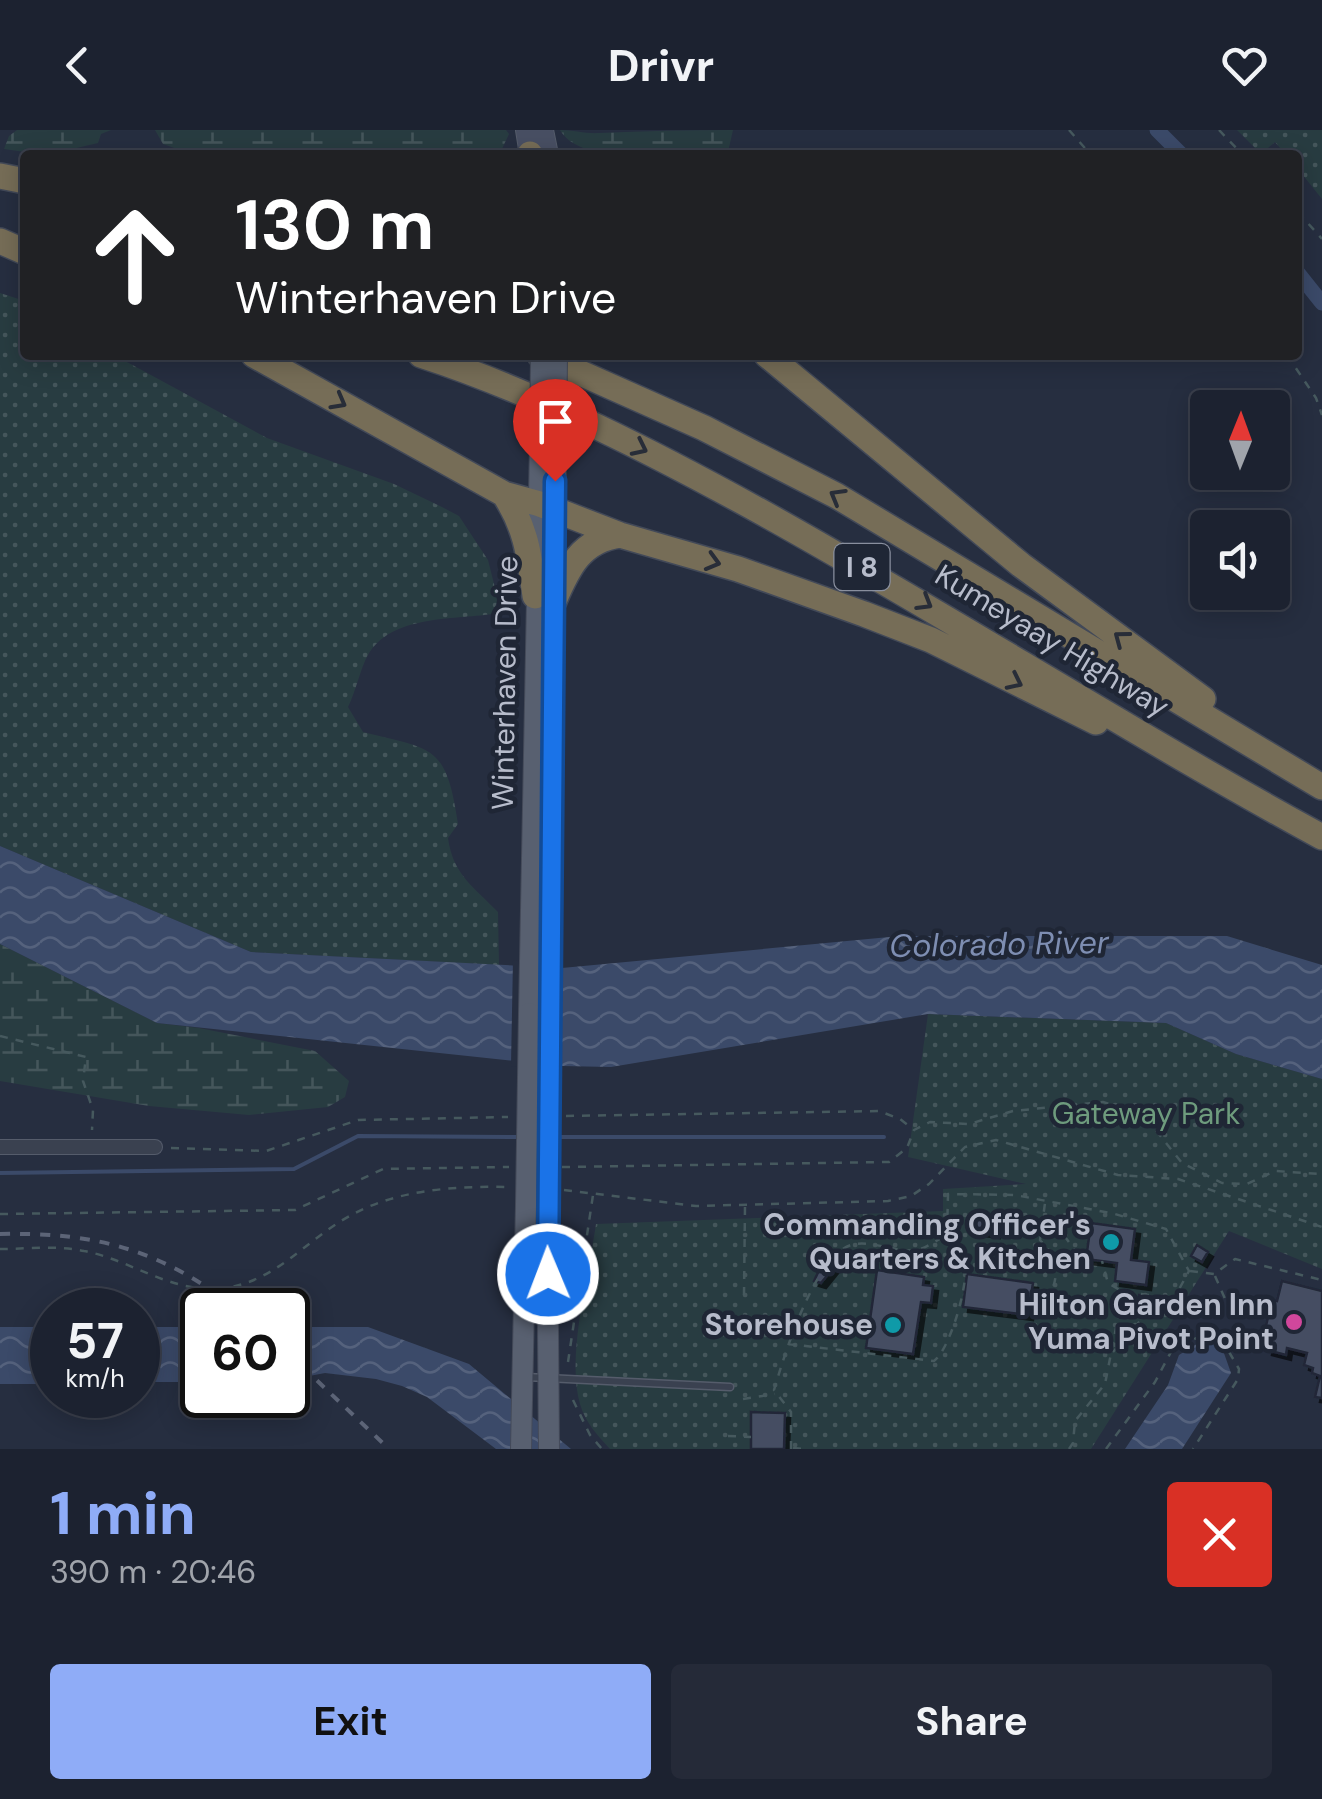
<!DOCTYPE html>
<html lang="en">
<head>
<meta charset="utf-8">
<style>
  body { margin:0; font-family:"DM Sans",sans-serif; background:#252a38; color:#f1f3f6; height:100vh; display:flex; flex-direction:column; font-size:38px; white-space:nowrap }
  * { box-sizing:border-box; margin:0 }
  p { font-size:32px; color:#a0a4ab }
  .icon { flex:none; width:55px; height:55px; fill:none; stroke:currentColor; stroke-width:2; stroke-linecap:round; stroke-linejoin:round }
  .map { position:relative; height:1319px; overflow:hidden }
  .drawer { display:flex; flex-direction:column; background:#1c2230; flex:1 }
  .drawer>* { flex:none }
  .top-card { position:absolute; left:20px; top:20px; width:1282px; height:210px; border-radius:10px; box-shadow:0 5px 25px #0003,0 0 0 2px #3a3f4c; background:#202124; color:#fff; overflow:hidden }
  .needle { width:65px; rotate:1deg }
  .controls { position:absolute; left:1190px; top:260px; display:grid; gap:20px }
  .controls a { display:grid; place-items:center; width:100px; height:100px; border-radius:10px; background:#1c2230; box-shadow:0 5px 25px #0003,0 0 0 2px #3a3f4c; font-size:50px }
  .speed { position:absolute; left:30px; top:1158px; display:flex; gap:20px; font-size:50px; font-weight:700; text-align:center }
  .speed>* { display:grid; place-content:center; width:130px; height:130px; border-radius:50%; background:#1c2230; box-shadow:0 5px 25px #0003,0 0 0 2px #3a3f4c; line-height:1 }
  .speed small { font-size:25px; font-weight:400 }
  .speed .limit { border:5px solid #111; border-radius:15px; background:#fff; color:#111 }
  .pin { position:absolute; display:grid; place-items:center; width:85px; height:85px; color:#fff; margin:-102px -42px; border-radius:50% 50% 50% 0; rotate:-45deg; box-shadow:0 0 10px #0007 }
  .pin .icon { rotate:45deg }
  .me { position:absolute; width:110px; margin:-55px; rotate:359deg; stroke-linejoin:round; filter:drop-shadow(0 0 8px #0008) }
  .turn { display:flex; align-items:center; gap:35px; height:210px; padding:0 50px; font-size:45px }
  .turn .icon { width:130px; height:130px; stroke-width:2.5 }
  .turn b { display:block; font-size:70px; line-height:85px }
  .round { display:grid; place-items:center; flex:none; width:105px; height:105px; border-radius:10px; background:#252a38 }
  .head { display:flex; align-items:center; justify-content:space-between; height:170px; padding:0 50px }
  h1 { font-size:60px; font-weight:700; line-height:75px; color:#8facf7 }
  .primary-button { display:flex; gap:20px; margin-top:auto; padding:20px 50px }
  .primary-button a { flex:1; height:115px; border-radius:10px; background:#8facf7; color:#111; font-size:40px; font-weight:700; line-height:115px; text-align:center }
  .primary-button a+a { background:#252a38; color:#f1f3f6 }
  header { display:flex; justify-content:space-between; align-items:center; height:130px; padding:0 50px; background:#1c2230; font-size:45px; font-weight:700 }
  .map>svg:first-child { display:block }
</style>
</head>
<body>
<header><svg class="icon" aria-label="back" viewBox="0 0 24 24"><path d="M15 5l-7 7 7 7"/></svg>Drivr<svg class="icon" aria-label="heart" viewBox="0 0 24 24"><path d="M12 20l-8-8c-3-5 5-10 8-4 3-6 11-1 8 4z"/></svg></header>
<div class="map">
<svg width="1322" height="1319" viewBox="0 0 1322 1319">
  <defs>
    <pattern id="green-dots" width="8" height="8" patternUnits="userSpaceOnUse" patternTransform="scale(2.5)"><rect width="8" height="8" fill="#283c41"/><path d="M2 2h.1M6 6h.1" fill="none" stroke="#45565b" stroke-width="1.8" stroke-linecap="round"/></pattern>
    <pattern id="wetland-marsh" width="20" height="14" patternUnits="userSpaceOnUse" patternTransform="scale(2.5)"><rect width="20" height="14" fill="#283c41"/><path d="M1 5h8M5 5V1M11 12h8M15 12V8" fill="none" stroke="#45565b"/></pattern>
    <pattern id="water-waves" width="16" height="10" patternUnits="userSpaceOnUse" patternTransform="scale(2.5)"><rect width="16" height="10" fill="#3b4a69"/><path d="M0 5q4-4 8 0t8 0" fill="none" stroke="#55627d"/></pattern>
    <filter id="shadow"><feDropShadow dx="5" dy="5" stdDeviation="0" flood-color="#0009"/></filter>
  </defs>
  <rect width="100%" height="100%" fill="#262e40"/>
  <!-- green -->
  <path fill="url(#green-dots)" d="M 1237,0 L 1322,0 L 1322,69 L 1298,39 L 1298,25 L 1286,25 L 1275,12 L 1261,24 Z
    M 0,163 L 25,171 L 25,225 L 114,225 L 267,308 L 394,354 L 442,377 L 459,386 L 488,430 L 498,470 L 492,484 C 452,490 391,485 368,525 C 360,539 356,561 348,577 L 363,602 C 434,620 446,614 458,694 L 448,708 C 453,745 474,757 498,782 L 499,835 L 251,822 L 0,716 Z
    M 928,884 L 1166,893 L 1236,924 L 1322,949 L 1322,1139 L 1229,1101 L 1091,1319 L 610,1319 C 598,1306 585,1292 580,1274 C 566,1227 589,1143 596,1094 L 943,1081 L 943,1059 L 1026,1054 L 908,1027 Z"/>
  <!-- wetland -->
  <path fill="url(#wetland-marsh)" d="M 17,0 L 111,0 L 101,4 L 98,13 L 46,25 L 4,19 L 9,6 Z
    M 155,0 L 506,0 L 509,4 L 500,23 L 489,25 L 194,25 L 163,14 Z
    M 560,0 C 573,0 587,4 599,3 C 644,1 688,0 733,0 L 728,22 L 721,25 C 681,25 582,38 560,0 Z
    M 0,814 L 157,893 L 199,898 L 315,921 L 349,951 L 345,967 L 328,977 L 249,985 L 149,976 L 0,951 Z"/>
  <!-- water -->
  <path fill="url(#water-waves)" d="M 0,716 L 251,822 L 562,838 L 900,806 L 1227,806 L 1322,835 L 1322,949 L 1236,924 L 1166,893 L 928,884 L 611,937 L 562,936 L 157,893 L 0,814 Z
    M 0,1197 L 52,1197 L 52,1254 L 0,1254 Z
    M 138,1197 L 202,1197 L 202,1252 L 138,1252 Z
    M 288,1197 L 368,1197 L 469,1234 L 571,1319 L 496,1319 L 427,1267 L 402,1256 L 376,1249 L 325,1243 L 288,1250 Z
    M 1208,1207 L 1214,1207 L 1220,1212 L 1231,1243 L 1182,1319 L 1125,1319 L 1168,1255 L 1179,1225 Z"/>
  <!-- pier -->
  <path fill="#262e40" d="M 513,830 L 556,833 L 555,941 L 511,936 Z"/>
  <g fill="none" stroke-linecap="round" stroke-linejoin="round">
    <!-- stream -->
    <path stroke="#3b4a69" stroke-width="4" d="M 553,1007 L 884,1007
      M 0,1043 L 294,1039 L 358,1006 L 519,1007"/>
    <!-- canal -->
    <path stroke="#3b4a69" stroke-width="15" d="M 1157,0 L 1182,25
      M 1298,143 L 1322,173"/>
  </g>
  <!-- building -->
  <path fill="#454e62" stroke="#212837" stroke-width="2.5" filter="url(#shadow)" d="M 974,1084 L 998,1087 L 995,1103 L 972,1100 Z
    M 1091,1093 L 1135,1099 L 1131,1130 L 1149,1132 L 1146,1155 L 1115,1151 L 1117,1133 L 1086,1129 Z
    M 1197,1115 L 1208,1122 L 1202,1132 L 1191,1126 Z
    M 828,1130 L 834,1137 L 821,1153 L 814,1151 L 823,1132 Z
    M 877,1140 L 924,1147 L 923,1155 L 933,1156 L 931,1173 L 921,1172 L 913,1224 L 866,1218 Z
    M 967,1144 L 1033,1153 L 1028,1185 L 963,1177 Z
    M 1282,1151 L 1322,1161 L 1322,1268 L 1315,1267 L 1320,1246 L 1312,1243 L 1313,1238 L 1304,1235 L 1307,1223 L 1287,1218 L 1286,1225 L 1267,1220 L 1268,1215 L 1262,1213 L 1272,1170 L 1277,1171 Z
    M 1139,1165 L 1167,1168 L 1166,1175 L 1138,1172 Z
    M 751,1282 L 785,1283 L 784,1319 L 751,1319 Z"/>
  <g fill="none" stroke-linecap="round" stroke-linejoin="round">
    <defs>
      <path id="lane" d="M 526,1247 L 730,1257"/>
      <path id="street" d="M 0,1017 L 155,1017"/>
      <path id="secondary" d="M 526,0 L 530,25
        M 543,0 L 548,25"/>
      <path id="primary" d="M 529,883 L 540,315
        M 548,884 L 556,322
        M 547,1076 L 549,1319
        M 521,1319 L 526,1075"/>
      <path id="highway" d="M 530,25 L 530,24
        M 0,46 L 25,51
        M 0,111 L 25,122
        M 254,225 L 504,364 C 527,399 529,426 535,466
        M 421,225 C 538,263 658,325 765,384 C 952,488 1133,604 1322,707
        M 540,225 L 704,298 L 837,366 L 1322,657
        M 767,225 L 1021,435 L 1203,569
        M 504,364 L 540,374 L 620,405 L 738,439 L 864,484 L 931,510 L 1096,592
        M 554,471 C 568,438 581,410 620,405"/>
    </defs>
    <!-- lane casing -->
    <use href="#lane" stroke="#555c6b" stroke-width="9"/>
    <!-- street casing -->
    <use href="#street" stroke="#555c6b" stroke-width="16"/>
    <!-- secondary casing -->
    <use href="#secondary" stroke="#555c6b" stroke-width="22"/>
    <!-- primary casing -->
    <use href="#primary" stroke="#444a59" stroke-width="22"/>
    <!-- highway casing -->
    <use href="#highway" stroke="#424958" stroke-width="28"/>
    <!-- path -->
    <path stroke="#46595e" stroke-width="2.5" stroke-dasharray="8 8" stroke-linecap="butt" d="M 1069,0 L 1091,25
      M 1219,0 L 1243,25
      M 1298,82 L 1322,109
      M 1287,225 L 1316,268 L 1322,285
      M 0,906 L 86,927 L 83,951 L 93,980 L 92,1000
      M 566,986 L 879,981 L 900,989 L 913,999
      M 171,1018 L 266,1021 L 358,990 L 508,987
      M 562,1037 L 889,1032 L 907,1018 L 914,1000 L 930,992 L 969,994 L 1013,981 L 1103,972 L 1135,982 L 1154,998 L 1182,1033 L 1222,1053 L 1247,1054 L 1275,1041 L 1322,1044
      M 564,1060 L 696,1076 L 888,1071 L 911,1066 L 929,1054 L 965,1017 L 996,1010 L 1118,1045 L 1178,1049 L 1322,1097
      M 0,1084 L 295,1080 L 383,1039 L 509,1037
      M 1001,1103 L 1063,1104 L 1076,1122 L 1087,1126
      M 0,1119 C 27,1119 57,1115 84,1121 C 132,1130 171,1164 223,1158 C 272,1153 302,1115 341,1091 C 392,1059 453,1056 511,1057
      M 1190,1141 L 1214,1144 L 1235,1129 L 1322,1150
      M 1215,1146 L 1230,1180
      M 1125,1162 L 1171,1168
      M 744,1165 L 745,1076
      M 1030,1175 C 1054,1172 1059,1148 1054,1126 L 1040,1110 L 1045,1073
      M 788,1214 L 934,1231 C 950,1219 969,1154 965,1132 C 963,1121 951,1116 947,1106 L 948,1064 L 1015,1065 L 1115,1084 L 1166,1099 L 1189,1141 C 1165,1184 1171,1185 1121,1178
      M 1113,1222 L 1147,1183
      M 568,1232 L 593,1065
      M 743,1269 L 775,1264
      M 573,1270 L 590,1305 L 602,1319
      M 728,1306 L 751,1307
      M 793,1318 L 805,1319
      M 791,1319 L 791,1282 L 774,1260 C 784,1226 816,1120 855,1114 C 875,1111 897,1123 917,1120 C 926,1118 937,1110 945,1106
      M 1069,1319 L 1073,1313 L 1075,1291 L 1105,1254 L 1123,1162 L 1108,1153 L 1102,1131
      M 1106,1319 L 1155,1252 L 1172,1220 L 1211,1201 L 1218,1203 L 1239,1239 L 1238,1249 L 1193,1319"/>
    <!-- lane -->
    <use href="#lane" stroke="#3a4150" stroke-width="6"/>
    <!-- street -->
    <use href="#street" stroke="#3a4150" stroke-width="14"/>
    <!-- secondary -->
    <use href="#secondary" stroke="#484f63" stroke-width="20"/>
    <!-- primary -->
    <use href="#primary" stroke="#586070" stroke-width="20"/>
    <!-- highway -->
    <use href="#highway" stroke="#766d57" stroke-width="25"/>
    <!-- rail -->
    <path stroke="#5c6477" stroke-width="4" stroke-dasharray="10 10" stroke-linecap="butt" d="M 0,1104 C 98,1102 161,1120 239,1180
      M 288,1223 L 389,1319"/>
    <defs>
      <path id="primary-bridge" d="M 540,315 L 541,225
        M 556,322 L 557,225
        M 526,1075 L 529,883
        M 547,1076 L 548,884"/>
    </defs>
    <!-- primary-bridge casing -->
    <use href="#primary-bridge" stroke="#444a59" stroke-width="22" stroke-linecap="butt"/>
    <!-- primary-bridge -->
    <use href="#primary-bridge" stroke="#586070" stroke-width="20"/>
  </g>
  <!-- one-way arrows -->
  <defs><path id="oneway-chevron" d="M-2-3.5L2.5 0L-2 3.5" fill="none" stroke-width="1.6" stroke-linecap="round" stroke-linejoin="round" transform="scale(2.5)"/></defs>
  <g stroke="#282d38">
    <use href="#oneway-chevron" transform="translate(339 272) rotate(29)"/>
    <use href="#oneway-chevron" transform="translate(640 318) rotate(26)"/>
    <use href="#oneway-chevron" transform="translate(837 366) rotate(-150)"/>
    <use href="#oneway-chevron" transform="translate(713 432) rotate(16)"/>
    <use href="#oneway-chevron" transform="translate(925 473) rotate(31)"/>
    <use href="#oneway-chevron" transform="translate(1121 508) rotate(-143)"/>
    <use href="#oneway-chevron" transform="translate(1015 552) rotate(26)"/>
  </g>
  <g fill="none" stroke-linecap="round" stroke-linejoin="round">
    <defs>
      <path id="route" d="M 548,1144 L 555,351"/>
    </defs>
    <!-- route casing -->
    <use href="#route" stroke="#114b97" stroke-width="25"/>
    <!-- route -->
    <use href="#route" stroke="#1a73e8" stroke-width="18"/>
  </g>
  <!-- markers -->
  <g fill="#0f9aa8" stroke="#1f2635" stroke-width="4">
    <circle cx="1111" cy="1112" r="10"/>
    <circle cx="893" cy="1195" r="10"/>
  </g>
  <circle fill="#d1479c" stroke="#1f2635" stroke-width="4" cx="1294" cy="1192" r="10"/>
  <g text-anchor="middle" stroke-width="9" stroke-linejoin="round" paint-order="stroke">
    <!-- shield labels -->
    <rect fill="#1f2635" stroke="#898f9e" stroke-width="2.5" x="834.5" y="414" width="55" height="46" rx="8"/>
    <g font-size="28" font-weight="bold" fill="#b7bccb">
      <text x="862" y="447">I 8</text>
    </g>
    <!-- street labels -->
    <g font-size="30" fill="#b7bccb" stroke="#1f2635">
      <text transform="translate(1052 511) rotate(31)" y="10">Kumeyaay Highway</text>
      <text transform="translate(505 553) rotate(-89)" y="10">Winterhaven Drive</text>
    </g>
    <!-- park labels -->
    <g font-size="30" fill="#6e9b7d" stroke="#1f2635">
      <text x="1146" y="994">Gateway Park</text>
    </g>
    <!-- poi labels -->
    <g font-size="30" font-weight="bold" fill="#b7bccb" stroke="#1f2635" text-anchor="end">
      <text x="1091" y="1105">Commanding Officer's<tspan x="1091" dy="34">Quarters &amp; Kitchen</tspan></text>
      <text x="1274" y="1185">Hilton Garden Inn<tspan x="1274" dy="34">Yuma Pivot Point</tspan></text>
      <text x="873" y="1205">Storehouse</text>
    </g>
    <!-- water labels -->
    <g font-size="32" font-style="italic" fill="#7e8eb2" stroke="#1f2635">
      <text transform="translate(999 814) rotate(-1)" y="11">Colorado River</text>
    </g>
  </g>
</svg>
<div class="controls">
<a><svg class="needle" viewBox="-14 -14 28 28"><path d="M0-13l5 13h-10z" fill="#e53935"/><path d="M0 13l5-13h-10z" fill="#a0a4ab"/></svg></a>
<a><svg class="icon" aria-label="sound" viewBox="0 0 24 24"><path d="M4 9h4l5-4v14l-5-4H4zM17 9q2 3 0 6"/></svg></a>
</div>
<div class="speed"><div>57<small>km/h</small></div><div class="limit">60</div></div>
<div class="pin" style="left:555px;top:351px;background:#d93025"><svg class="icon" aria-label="arrive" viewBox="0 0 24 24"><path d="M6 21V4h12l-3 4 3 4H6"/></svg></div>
<svg class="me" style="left:548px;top:1144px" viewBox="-20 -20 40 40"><circle r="17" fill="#1a73e8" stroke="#fff" stroke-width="3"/><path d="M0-11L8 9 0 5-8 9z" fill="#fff"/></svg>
<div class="top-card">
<div class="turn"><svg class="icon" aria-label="ahead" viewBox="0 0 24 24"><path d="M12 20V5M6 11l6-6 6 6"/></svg><div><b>130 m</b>Winterhaven Drive</div></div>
</div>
</div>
<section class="drawer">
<div class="head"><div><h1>1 min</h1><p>390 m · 20:46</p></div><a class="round" style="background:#d93025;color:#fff"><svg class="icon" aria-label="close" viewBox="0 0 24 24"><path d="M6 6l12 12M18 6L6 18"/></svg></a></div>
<div class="primary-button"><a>Exit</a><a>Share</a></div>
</section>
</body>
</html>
